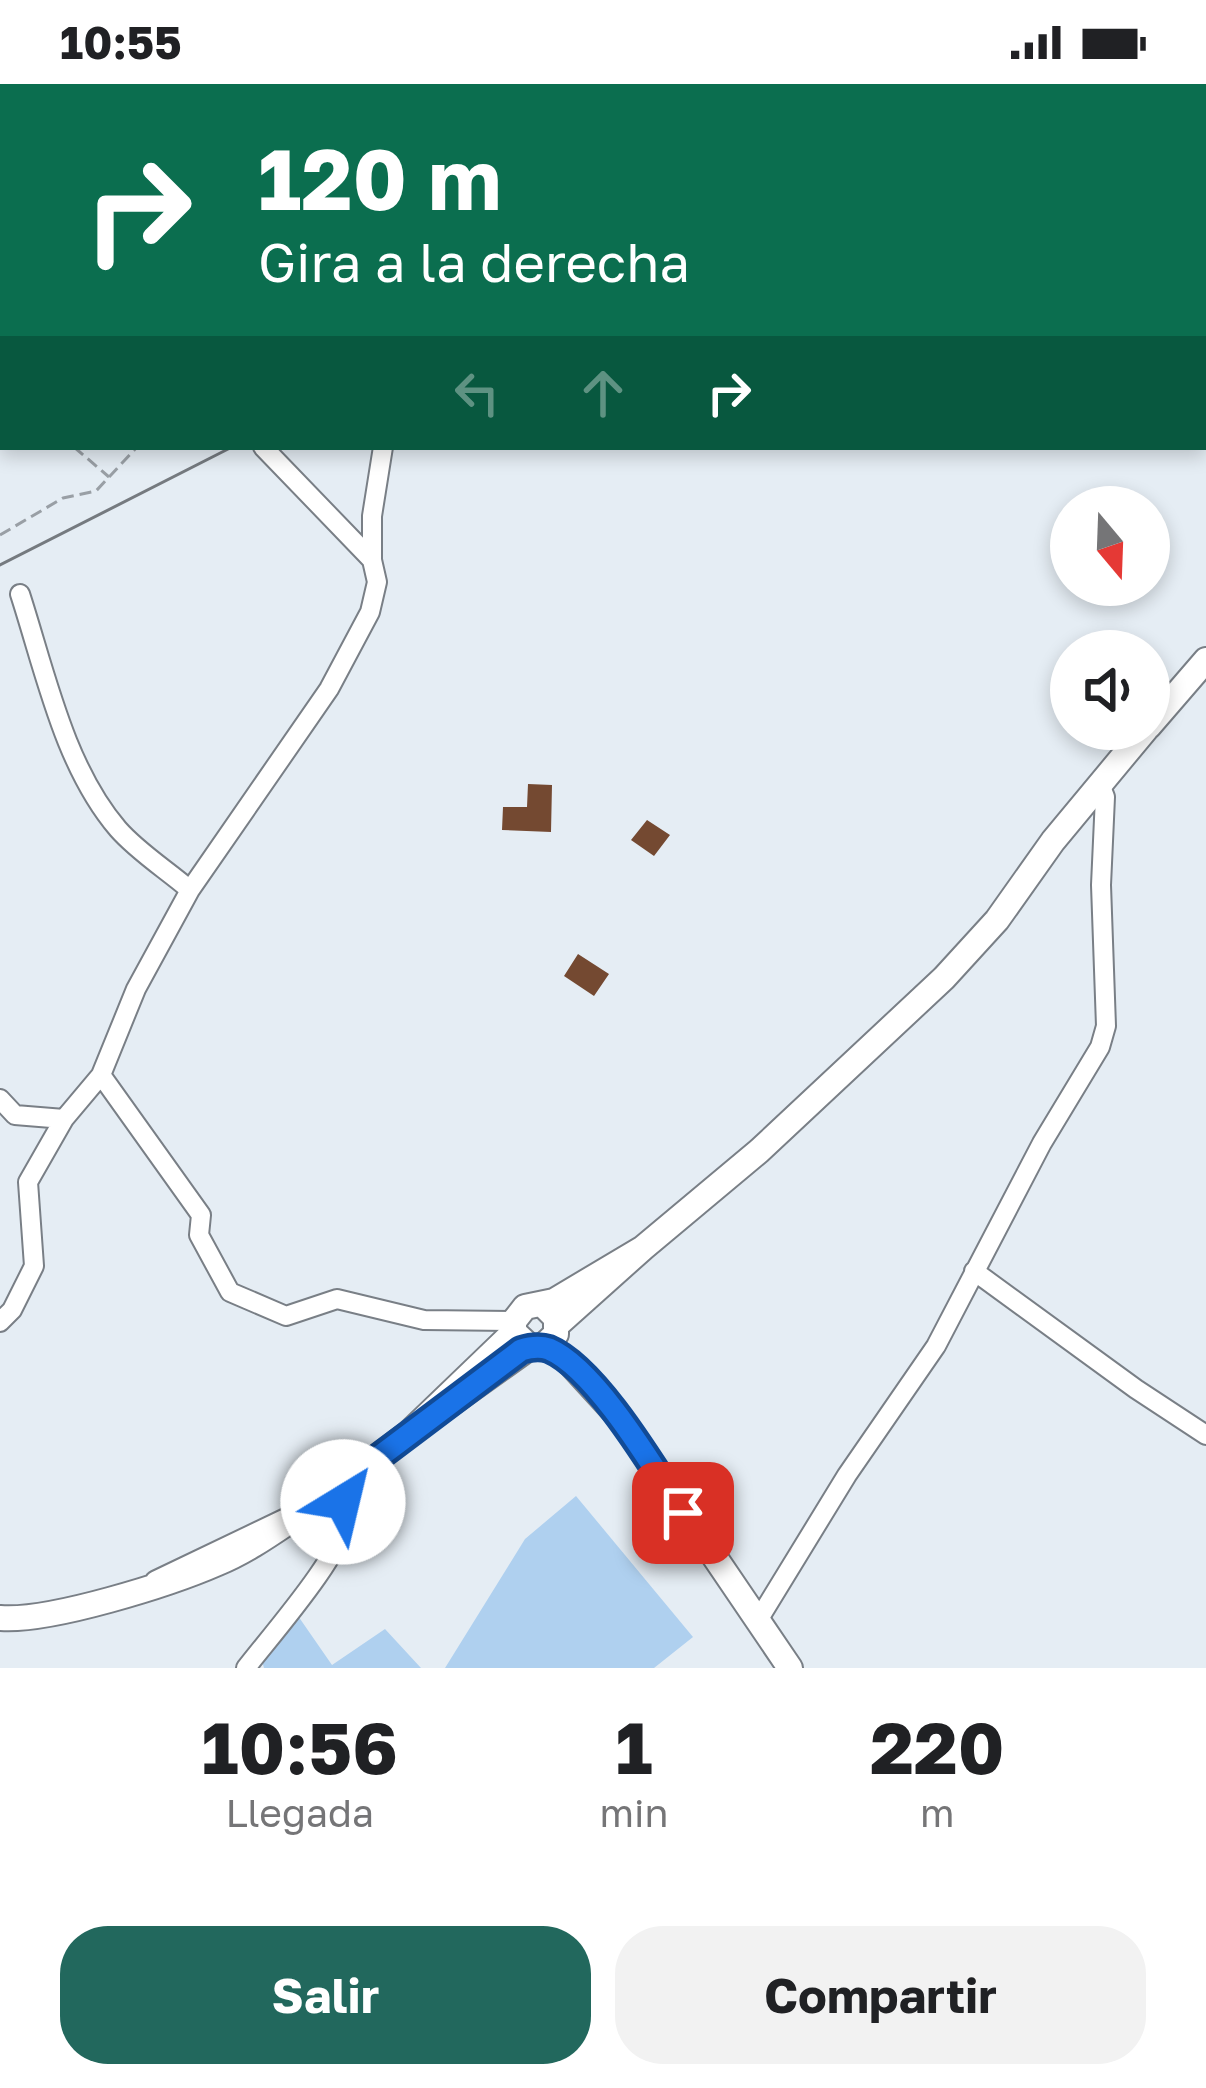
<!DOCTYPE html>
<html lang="es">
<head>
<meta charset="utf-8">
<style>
  body { margin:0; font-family:"Golos Text",sans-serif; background:#f2f2f2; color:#202124; height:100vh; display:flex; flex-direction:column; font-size:45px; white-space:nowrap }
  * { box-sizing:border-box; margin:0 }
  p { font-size:39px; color:#757577 }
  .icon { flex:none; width:66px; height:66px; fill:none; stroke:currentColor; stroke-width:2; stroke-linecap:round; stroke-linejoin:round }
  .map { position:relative; height:1584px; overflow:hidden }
  .sheet { display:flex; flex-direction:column; background:#fff; flex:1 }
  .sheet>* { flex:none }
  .top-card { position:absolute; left:0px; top:0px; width:1206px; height:366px; box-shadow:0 6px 18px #0003; background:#0b6e4f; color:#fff; overflow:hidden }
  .needle { width:78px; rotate:161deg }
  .fabs { position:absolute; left:1050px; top:402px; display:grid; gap:24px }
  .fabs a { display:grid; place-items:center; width:120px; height:120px; border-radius:50%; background:#fff; box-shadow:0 6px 18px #0003; font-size:60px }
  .pin { position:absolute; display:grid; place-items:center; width:102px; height:102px; color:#fff; margin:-51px; border-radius:24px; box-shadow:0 6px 18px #0006 }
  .me { position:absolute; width:132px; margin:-66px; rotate:36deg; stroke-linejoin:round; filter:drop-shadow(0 0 9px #0008) }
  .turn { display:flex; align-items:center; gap:42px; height:252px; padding:0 60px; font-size:54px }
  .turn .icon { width:156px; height:156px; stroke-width:2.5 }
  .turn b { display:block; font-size:84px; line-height:102px }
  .lanes { display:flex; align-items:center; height:114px; padding:0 60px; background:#0003; justify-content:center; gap:60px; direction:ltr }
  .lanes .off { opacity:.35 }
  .eta { display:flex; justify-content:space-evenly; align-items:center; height:204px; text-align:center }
  .eta b { font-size:72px; font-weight:700; line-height:84px }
  .action { display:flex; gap:24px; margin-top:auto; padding:24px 60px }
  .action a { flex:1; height:138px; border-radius:48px; background:#22685d; color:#fff; font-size:48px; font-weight:700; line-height:138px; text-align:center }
  .action a+a { background:#f2f2f2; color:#202124 }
  .status { display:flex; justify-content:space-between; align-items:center; height:84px; padding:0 60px; background:#fff; direction:ltr }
  .status svg { height:33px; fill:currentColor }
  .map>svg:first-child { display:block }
</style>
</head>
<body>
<div class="status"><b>10:55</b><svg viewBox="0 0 49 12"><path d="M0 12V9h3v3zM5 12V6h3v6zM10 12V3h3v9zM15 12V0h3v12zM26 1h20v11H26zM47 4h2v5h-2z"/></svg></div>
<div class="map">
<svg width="1206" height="1584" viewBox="0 0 1206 1584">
  <rect width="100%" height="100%" fill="#e5edf4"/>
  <!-- education -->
  <path fill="#e9dcf0" d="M 752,0 L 1126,0 L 749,3 Z"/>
  <!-- green -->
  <path fill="#afd0ef" d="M 576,1412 L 693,1553 L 654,1584 L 445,1584 L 525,1455 Z
    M 296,1529 L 332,1581 L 385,1545 L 421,1584 L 264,1584 L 262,1577 Z"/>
  <!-- building -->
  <path fill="#744931" d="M 528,700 L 552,701 L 551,748 L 502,746 L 503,723 L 527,723 Z
    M 647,736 L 670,751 L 654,772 L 631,756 Z
    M 578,870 L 609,890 L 594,912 L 564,892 Z"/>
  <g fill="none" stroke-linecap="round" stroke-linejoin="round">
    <defs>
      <path id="minor" d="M 78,0 L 81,3
        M 125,3 L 128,0
        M 211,3 L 214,0
        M 726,3 L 728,0
        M 1150,3 L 1153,0
        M 1203,10 L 1206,7
        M 0,157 L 3,159
        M 0,204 L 3,200
        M 263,363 L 372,476
        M 20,510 C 45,587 64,682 118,745 C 138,768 167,786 190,806
        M 101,991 L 201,1131 L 199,1151 L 230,1208 L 286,1232 L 337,1215 L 424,1236 L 514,1237
        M 0,1015 L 15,1031 L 64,1035
        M 974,1187 L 1136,1305 L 1206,1351
        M 0,1238 L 12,1226 L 34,1182 L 28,1098 L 64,1035 L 101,991 L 136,905 L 190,806 L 329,605 L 370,528 L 377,498 L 372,476 L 372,432 L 383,363
        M 757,1538 L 847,1391 L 936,1262 L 1042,1059 L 1100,963 L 1106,942 L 1101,801 L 1105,713 L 1100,700
        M 246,1584 C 268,1555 347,1466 346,1433 C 345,1423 340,1414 335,1406"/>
      <path id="tertiary" d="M 1186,0 L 1188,3
        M 1203,30 L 1206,35"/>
      <path id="secondary" d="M 1149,642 L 1206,576
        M 643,1164 L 759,1067 L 944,894 L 997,836 L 1053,757 L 1146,645
        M 543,1221 L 556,1234 L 556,1250 L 543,1262 L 530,1263 L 514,1248 L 514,1237 L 525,1223 L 554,1217 L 643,1164 L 558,1240
        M 514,1248 L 408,1350 L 530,1263
        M 567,1276 L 621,1335 L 790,1584
        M 299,1431 L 408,1350
        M 0,1534 C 50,1538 170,1500 218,1479 C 247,1467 272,1449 299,1431 L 157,1499"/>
    </defs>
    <!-- minor casing -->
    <use href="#minor" stroke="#797f86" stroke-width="22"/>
    <!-- tertiary casing -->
    <use href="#tertiary" stroke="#797f86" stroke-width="26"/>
    <!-- secondary casing -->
    <use href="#secondary" stroke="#797f86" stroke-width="28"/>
    <!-- path -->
    <path stroke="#999fa5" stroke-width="3" stroke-dasharray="12 6" stroke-linecap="butt" d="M 658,3 L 661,0
      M 74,363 L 109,393
      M 0,451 L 63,414 L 96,407 L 137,363"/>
    <!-- minor -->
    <use href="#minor" stroke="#fff" stroke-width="18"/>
    <!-- tertiary -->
    <use href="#tertiary" stroke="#fff" stroke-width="21"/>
    <!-- secondary -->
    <use href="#secondary" stroke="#fff" stroke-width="24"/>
    <!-- tram -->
    <path stroke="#757a7f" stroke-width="3" d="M 1179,3 L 1182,0
      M 0,481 L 232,363"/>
  </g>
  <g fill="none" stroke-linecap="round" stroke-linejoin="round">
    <defs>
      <path id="route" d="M 343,1418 L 335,1406 L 521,1266 C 531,1263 540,1262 549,1265 C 596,1285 655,1386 683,1429"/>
    </defs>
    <!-- route casing -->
    <use href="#route" stroke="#114b97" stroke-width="30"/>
    <!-- route -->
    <use href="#route" stroke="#1a73e8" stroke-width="21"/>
  </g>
</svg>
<div class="fabs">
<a><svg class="needle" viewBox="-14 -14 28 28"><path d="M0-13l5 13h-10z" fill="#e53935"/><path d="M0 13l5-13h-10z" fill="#757577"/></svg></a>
<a><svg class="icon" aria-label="sound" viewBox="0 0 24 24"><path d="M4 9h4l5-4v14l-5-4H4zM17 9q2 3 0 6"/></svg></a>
</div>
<div class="pin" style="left:683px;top:1429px;background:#d93025"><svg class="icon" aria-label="arrive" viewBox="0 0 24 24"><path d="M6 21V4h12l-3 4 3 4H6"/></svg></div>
<svg class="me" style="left:343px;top:1418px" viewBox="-20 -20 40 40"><circle r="19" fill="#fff"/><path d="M0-13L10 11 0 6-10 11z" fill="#1a73e8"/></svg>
<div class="top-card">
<div class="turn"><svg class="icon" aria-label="right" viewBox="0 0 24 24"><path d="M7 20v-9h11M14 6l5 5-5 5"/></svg><div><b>120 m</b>Gira a la derecha</div></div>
<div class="lanes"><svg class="icon off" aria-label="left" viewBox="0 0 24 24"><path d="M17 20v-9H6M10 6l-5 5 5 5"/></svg><svg class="icon off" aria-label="ahead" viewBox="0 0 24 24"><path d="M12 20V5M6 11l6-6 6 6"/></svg><svg class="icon" aria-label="right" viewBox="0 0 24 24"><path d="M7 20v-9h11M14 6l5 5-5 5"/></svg></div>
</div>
</div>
<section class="sheet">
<div class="eta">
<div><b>10:56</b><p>Llegada</p></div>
<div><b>1</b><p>min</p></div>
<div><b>220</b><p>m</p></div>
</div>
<div class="action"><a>Salir</a><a>Compartir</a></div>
</section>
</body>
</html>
